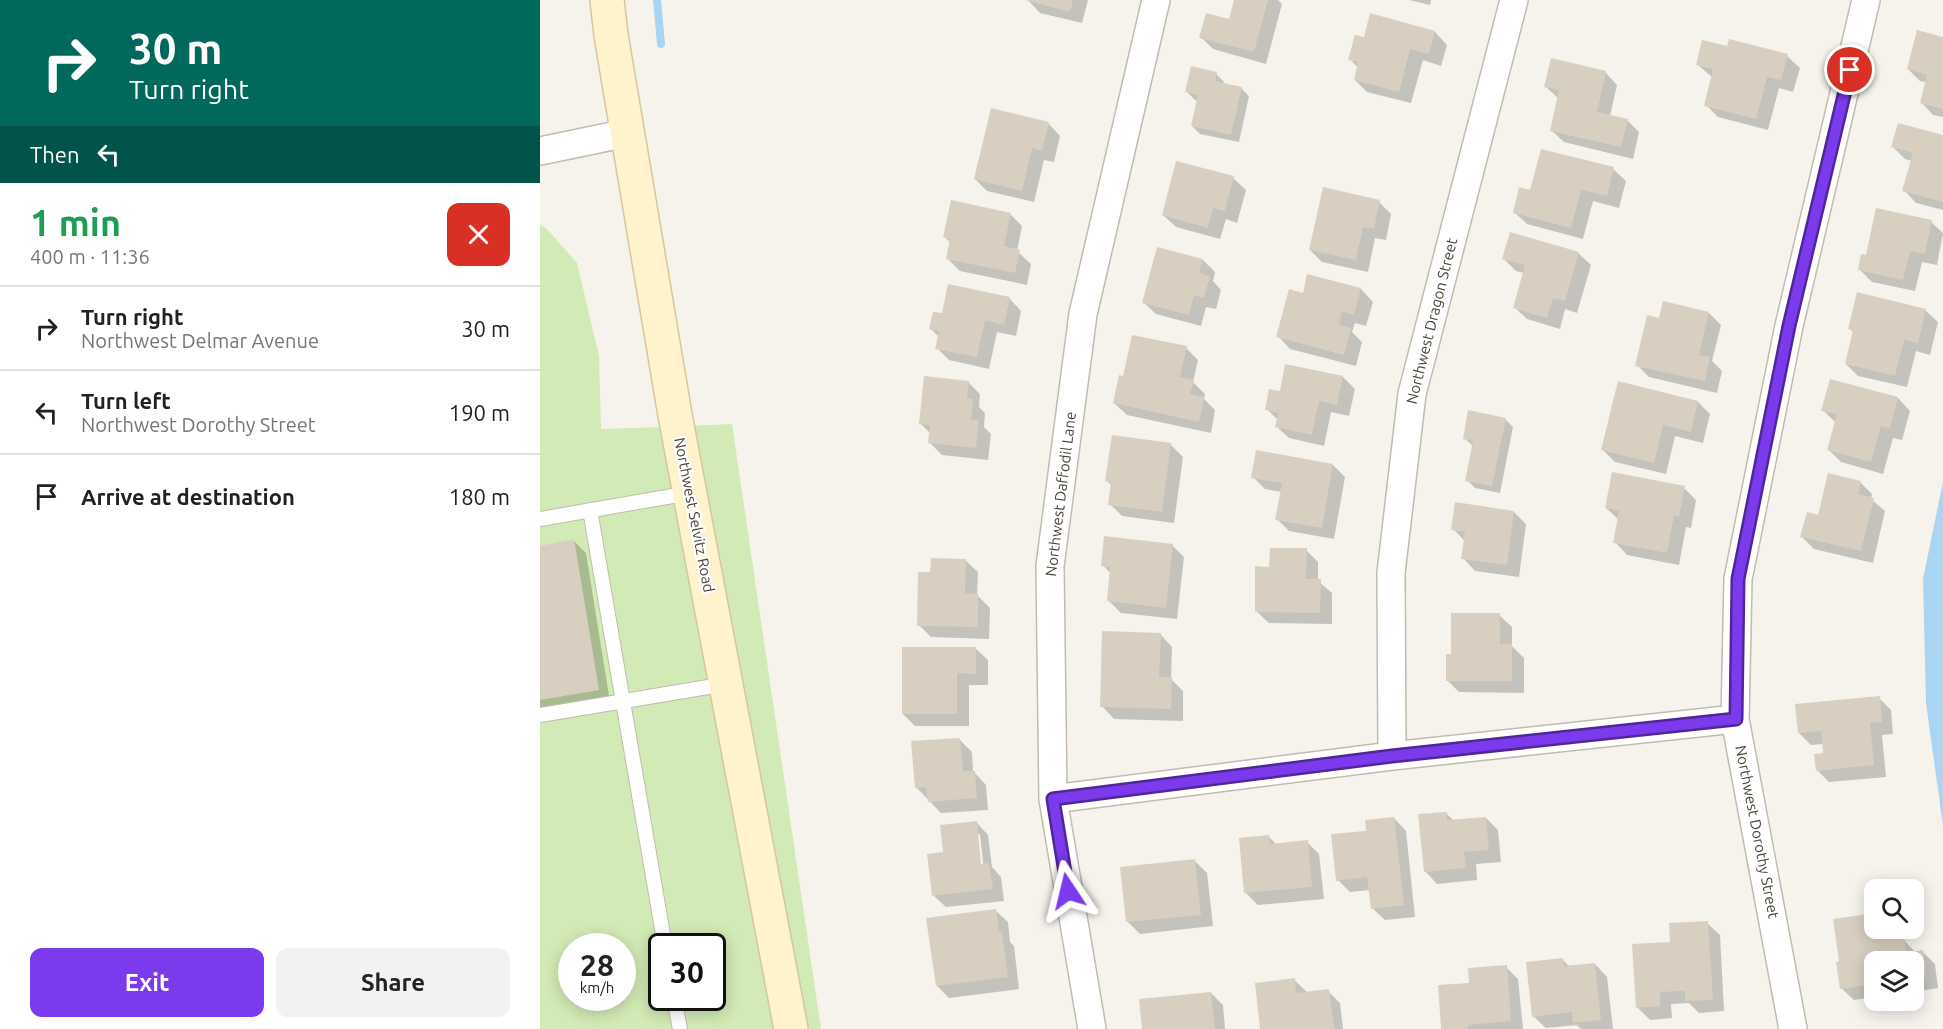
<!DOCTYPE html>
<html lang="en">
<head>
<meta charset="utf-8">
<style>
  body { margin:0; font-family:Ubuntu,sans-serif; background:#f2f2f2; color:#222; height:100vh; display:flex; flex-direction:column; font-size:22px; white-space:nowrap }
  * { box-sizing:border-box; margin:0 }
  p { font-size:20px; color:#767676 }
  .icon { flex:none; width:33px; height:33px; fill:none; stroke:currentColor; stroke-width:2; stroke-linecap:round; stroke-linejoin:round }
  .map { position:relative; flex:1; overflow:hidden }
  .sheet { display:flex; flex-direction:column; background:#fff; width:540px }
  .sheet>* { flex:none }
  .banner { background:#00695c; color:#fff; overflow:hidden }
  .buttons { position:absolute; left:1324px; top:879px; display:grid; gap:12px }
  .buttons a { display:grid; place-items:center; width:60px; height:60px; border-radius:12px; background:#fff; box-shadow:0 3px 15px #0003; font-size:30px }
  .speed { position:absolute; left:18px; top:933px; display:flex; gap:12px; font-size:30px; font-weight:700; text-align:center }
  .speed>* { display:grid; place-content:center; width:78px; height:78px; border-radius:50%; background:#fff; box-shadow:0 3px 15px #0003; line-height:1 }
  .speed small { font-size:15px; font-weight:400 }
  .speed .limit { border:3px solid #111; border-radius:9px; background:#fff; color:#111 }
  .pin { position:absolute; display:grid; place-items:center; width:51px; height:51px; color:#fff; margin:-26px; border:3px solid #fff; border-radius:50%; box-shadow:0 2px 6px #0007 }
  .me { position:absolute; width:66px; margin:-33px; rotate:350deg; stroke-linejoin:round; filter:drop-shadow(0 0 4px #0008) }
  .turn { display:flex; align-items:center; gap:21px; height:126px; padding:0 30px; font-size:27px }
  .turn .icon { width:78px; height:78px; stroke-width:2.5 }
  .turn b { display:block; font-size:42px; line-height:51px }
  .then { display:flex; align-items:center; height:57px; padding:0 30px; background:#0003; gap:12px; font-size:22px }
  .round { display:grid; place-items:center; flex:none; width:63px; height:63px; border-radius:12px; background:#f2f2f2 }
  .summary { display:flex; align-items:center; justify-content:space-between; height:102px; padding:0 30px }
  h1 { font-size:36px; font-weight:600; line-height:45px; color:#1e9e55 }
  .primary-button { display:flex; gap:12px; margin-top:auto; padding:12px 30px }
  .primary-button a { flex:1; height:69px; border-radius:12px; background:#7c3aed; color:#fff; font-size:24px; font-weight:600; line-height:69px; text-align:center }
  .primary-button a+a { background:#f2f2f2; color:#222 }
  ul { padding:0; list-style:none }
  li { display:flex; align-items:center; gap:18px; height:84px; padding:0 30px; border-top:2px solid #e0e0e0 }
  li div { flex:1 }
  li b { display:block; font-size:22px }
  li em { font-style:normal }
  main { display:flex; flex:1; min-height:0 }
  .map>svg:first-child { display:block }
</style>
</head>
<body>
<main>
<section class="sheet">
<div class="banner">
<div class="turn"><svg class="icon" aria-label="right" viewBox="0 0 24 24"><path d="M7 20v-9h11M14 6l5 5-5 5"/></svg><div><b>30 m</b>Turn right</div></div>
<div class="then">Then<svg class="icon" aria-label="left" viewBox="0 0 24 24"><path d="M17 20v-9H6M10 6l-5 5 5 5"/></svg></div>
</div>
<div class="summary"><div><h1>1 min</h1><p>400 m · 11:36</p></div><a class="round" style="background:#d93025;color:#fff"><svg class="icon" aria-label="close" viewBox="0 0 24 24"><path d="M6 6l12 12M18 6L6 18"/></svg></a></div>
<ul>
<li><svg class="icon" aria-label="right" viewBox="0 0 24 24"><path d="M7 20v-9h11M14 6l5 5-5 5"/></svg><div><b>Turn right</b><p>Northwest Delmar Avenue</p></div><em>30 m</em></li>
<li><svg class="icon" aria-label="left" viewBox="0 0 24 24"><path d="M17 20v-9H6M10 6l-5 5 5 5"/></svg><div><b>Turn left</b><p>Northwest Dorothy Street</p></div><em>190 m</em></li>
<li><svg class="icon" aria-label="arrive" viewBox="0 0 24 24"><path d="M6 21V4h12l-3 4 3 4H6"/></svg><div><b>Arrive at destination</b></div><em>180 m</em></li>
</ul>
<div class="primary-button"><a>Exit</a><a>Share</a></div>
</section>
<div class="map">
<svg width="1403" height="1029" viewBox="0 0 1403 1029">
  <rect width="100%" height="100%" fill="#f6f3ec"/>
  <!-- green -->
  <path fill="#d2eab5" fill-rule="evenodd" d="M 0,225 L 6,228 L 37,263 L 59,356 L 61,429 L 124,427 L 238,1029 L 0,1029 ZM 32,946 L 82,946 L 82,998 L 32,998 ZM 122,946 L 172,946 L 172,998 L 122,998 Z
    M 192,424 L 281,1029 L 265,1029 L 150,426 Z"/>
  <!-- water -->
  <path fill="#a9d4f2" d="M 1403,482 L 1403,826 L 1386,703 L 1383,579 Z"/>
  <!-- shadow -->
  <path fill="#0003" fill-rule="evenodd" d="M 488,0 L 548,0 L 542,23 L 500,13 Z
    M 695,0 L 738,0 L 742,4 L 726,64 L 673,49 L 661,37 L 690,21 Z
    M 869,0 L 891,0 L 890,5 Z
    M 895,32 L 907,45 L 901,66 L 883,60 L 871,103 L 827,92 L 815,80 L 818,68 L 810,59 L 825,39 Z
    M 1403,38 L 1403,117 L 1393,115 L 1381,102 L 1387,82 L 1380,81 L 1368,69 Z
    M 1188,48 L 1247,56 L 1260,68 L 1253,92 L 1239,88 L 1228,130 L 1178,117 L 1166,105 L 1173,78 L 1158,65 Z
    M 1065,72 L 1077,85 L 1070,116 L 1087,120 L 1099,132 L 1093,159 L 1024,142 L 1011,130 L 1019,99 L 1006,87 Z
    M 676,74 L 684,82 L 683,84 L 701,88 L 709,96 L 699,142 L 660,134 L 652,126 L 658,101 L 655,100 L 647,92 Z
    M 508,123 L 520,136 L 514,162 L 504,160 L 494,202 L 447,191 L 435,179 Z
    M 1403,137 L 1403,210 L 1376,203 L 1364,190 L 1372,161 L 1365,159 L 1353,147 Z
    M 1073,169 L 1086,181 L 1079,208 L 1053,201 L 1043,239 L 987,224 L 974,212 L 992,192 Z
    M 693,178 L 706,190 L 697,223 L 686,219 L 680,239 L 636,227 L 623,215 Z
    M 839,202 L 851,214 L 846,240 L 835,238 L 828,272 L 782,262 L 770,250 Z
    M 470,214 L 482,226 L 477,251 L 491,264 L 487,285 L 420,271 L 407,258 L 411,243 L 405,237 Z
    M 1391,222 L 1403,233 L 1397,265 L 1382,262 L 1375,291 L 1332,282 L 1320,270 L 1327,257 Z
    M 618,248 L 663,260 L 675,272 L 673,281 L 681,290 L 676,309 L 666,307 L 661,326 L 616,314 L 603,302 Z
    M 1038,253 L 1051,265 L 1037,313 L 1025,309 L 1020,329 L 987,319 L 974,307 L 984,273 L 976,271 L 964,259 Z
    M 769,276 L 821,289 L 833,302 L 826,326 L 815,323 L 812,332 L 822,342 L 816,366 L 750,349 L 738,336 L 764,295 Z
    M 469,298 L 481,311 L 476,336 L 457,332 L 449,369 L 409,360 L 397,348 L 399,337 L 391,329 L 403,315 Z
    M 1385,310 L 1398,322 L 1390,355 L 1376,351 L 1367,387 L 1318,376 L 1306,364 L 1314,333 L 1309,328 Z
    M 1169,313 L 1181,325 L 1172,361 L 1182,371 L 1177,393 L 1109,377 L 1097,365 L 1120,319 Z
    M 646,348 L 658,360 L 653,382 L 665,394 L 664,399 L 675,410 L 671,433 L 587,415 L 574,403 L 584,378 Z
    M 803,377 L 815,389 L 809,416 L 791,412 L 784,446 L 749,438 L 736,426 L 738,420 L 727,409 L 741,393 Z
    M 428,382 L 440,394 L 439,407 L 445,413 L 444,427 L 451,434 L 448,460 L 402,455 L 390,443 L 390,433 L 381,424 Z
    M 1358,398 L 1370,411 L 1362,440 L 1353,438 L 1343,474 L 1301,462 L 1289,450 L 1296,423 L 1283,410 Z
    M 1158,402 L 1170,414 L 1163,443 L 1135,436 L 1126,474 L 1075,462 L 1063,450 Z
    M 965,419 L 973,427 L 960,493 L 935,488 L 927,480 L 934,447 L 924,438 Z
    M 630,444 L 643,457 L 634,523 L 582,516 L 570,504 L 572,486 L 567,481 Z
    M 793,465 L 805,477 L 794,539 L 749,531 L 737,519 L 742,492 L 725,489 L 713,477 Z
    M 1320,482 L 1332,494 L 1331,499 L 1345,511 L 1333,563 L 1274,549 L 1262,537 L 1279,516 Z
    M 1144,488 L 1156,500 L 1151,528 L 1146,527 L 1139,565 L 1087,555 L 1075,542 L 1079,520 L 1066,508 Z
    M 974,512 L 986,524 L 979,577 L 935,571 L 923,558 L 925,541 L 913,529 Z
    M 34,541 L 46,553 L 70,702 L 0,714 L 0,547 Z
    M 632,545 L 644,557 L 637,619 L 581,613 L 568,600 L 571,574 L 563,565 Z
    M 766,550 L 778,562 L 778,581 L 792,593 L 792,624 L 729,623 L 716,611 L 731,568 Z
    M 425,560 L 438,572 L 437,595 L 450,608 L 449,639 L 391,637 L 379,625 L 392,574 Z
    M 959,615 L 972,627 L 972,646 L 984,658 L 984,693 L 919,692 L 907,680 L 912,655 Z
    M 620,634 L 632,647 L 631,679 L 643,691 L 643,721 L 574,719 L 562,706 Z
    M 435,648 L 448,660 L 448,685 L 429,685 L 429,726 L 375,726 L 363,714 Z
    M 1339,698 L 1351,710 L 1353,734 L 1342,735 L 1346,777 L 1289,782 L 1277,770 L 1284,754 L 1283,744 L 1271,745 L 1259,733 Z
    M 420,740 L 432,752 L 433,771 L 446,785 L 448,810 L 401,813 L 376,787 Z
    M 906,813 L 914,821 L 946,818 L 958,830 L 961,862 L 936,864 L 937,880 L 897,884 L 885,871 Z
    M 854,818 L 866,831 L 875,917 L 845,920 L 832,908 L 830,890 L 810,892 L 798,880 L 828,832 Z
    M 436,822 L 448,835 L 452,867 L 461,877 L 464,901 L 406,907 L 393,895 L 404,854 ZM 436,834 L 440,834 L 444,871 L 441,871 Z
    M 729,837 L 737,845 L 767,842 L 779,854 L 784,899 L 718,905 L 706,893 Z
    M 655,861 L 667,873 L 673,926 L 600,934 L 587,921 Z
    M 455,910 L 468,922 L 470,942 L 474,946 L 479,989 L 409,998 L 397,986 Z
    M 1335,915 L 1335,928 L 1359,928 L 1360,939 L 1363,939 L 1376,953 L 1383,952 L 1395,964 L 1398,988 L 1374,992 L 1374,962 L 1335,962 L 1335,997 L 1314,1000 L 1301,988 Z
    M 1167,923 L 1180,935 L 1184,1011 L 1159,1013 L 1149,1003 L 1131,1004 L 1132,1018 L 1110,1020 L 1097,1007 L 1132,943 Z
    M 1023,960 L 1030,967 L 1055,964 L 1067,977 L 1073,1029 L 1041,1029 L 1037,1025 L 1006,1028 L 993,1016 Z
    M 966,967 L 978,979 L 983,1029 L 903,1029 L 931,984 Z
    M 754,980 L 767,992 L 788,991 L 800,1003 L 803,1029 L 722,1029 Z
    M 671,993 L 683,1005 L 685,1029 L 604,1029 Z"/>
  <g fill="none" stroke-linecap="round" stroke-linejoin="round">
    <!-- stream -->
    <path stroke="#a9d4f2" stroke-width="8" d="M 117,0 L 121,44"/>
  </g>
  <!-- building -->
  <path fill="#d8cfc1" d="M 485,0 L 533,0 L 530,12 Z
    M 694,0 L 728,0 L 714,52 L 659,38 L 666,13 L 689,19 Z
    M 830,13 L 895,31 L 889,54 L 870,49 L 859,92 L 814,80 L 818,62 L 808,60 L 815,35 L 824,37 Z
    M 1377,30 L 1403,37 L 1403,109 L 1380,103 L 1387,75 L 1367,69 Z
    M 1189,39 L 1248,54 L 1241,80 L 1227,77 L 1216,119 L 1164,106 L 1173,69 L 1156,65 L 1162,40 L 1187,46 Z
    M 1011,58 L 1066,71 L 1057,112 L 1088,119 L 1081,147 L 1010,131 L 1019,90 L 1004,87 Z
    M 651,66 L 677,72 L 675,81 L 702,87 L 691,135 L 651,126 L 658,95 L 645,92 Z
    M 451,108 L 509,122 L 502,151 L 492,148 L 482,191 L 434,179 Z
    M 1358,123 L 1403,135 L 1403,202 L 1362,191 L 1373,153 L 1351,147 Z
    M 1001,149 L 1074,167 L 1067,196 L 1041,190 L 1031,228 L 973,213 L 979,187 L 990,190 Z
    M 636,161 L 694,176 L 685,211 L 673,208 L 668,228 L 622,215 Z
    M 783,187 L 840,200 L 834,229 L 823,227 L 816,260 L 769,250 Z
    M 411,200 L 471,213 L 464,246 L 480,250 L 475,273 L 406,259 L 410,239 L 403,237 Z
    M 1336,208 L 1392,220 L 1385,254 L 1370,251 L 1363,280 L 1318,270 L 1321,254 L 1326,255 Z
    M 970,232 L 1039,252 L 1025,301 L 1013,298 L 1007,318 L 973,308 L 985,265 L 962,259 Z
    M 617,247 L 663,259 L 659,273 L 670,276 L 664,298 L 654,295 L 649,315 L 602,303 Z
    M 767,274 L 821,288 L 814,315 L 802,311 L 799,325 L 811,328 L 804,355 L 736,337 L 749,289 L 763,293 Z
    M 408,284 L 470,297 L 464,325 L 445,320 L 437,357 L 395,349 L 399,331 L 389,329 L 393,312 L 402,313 Z
    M 1317,292 L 1386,309 L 1378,343 L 1364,340 L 1355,376 L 1305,364 L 1313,330 L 1308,329 Z
    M 1123,301 L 1169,312 L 1159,355 L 1170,357 L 1165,381 L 1095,366 L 1107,315 L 1119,318 Z
    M 592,335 L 647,346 L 640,377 L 654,380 L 650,394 L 664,397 L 659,422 L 573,403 L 579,375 L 583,376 Z
    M 745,364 L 803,376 L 797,405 L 779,401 L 772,435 L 735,427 L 738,413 L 725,410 L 729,389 L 740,391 Z
    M 384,376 L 429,381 L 427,398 L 433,399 L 431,420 L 439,420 L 436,448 L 388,443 L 390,425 L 379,424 Z
    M 1290,379 L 1358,397 L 1350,429 L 1341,426 L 1331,462 L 1287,450 L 1297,414 L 1281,411 Z
    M 1078,381 L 1158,401 L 1151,432 L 1123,425 L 1114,463 L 1061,450 Z
    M 928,410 L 966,418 L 952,486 L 925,481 L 933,441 L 923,439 Z
    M 572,435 L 631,443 L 622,512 L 568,505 L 571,482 L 565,481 Z
    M 716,450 L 793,464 L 782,528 L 735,520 L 742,483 L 711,478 Z
    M 1072,472 L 1145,486 L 1139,517 L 1134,516 L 1127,553 L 1073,543 L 1079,511 L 1065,508 Z
    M 1288,473 L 1321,481 L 1318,494 L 1334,498 L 1321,551 L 1260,537 L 1267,512 L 1278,515 Z
    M 915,502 L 974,511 L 967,565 L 921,559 L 925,532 L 911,530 Z
    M 564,536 L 633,544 L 626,608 L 567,601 L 570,567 L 561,566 Z
    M 34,539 L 59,690 L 0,700 L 0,546 Z
    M 730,548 L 767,548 L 766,579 L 781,579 L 780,613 L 715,612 L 715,566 L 729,567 Z
    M 391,558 L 426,559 L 425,593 L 438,594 L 438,627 L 377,626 L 378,572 L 390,572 Z
    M 911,613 L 960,613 L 960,644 L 972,644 L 972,681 L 906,681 L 906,654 L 911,654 Z
    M 562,631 L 621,633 L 619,677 L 632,677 L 631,709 L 560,707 Z
    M 362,647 L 436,647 L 436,674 L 417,673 L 417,714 L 362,714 Z
    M 1340,696 L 1342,722 L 1330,723 L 1334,765 L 1276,771 L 1274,754 L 1283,753 L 1281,731 L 1258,733 L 1255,704 Z
    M 420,738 L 423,771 L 435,771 L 437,798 L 388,802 L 386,787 L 375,788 L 371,741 Z
    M 907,812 L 907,820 L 946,817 L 949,850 L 924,852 L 926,868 L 884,872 L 878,814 Z
    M 854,817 L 864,905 L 831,909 L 827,877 L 796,881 L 791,834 L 826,831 L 825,820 Z
    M 437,821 L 441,864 L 449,863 L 453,889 L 392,896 L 387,854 L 403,852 L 400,825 Z
    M 729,835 L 730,844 L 768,840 L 772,887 L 704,893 L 699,838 Z
    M 655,859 L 661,915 L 586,922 L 580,867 Z
    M 456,909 L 459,932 L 462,932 L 468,977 L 396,986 L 386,918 Z
    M 1335,913 L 1335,928 L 1349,928 L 1350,939 L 1364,937 L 1366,953 L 1383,950 L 1387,977 L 1374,978 L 1374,962 L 1335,962 L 1335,984 L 1300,989 L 1296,962 L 1299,961 L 1293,919 Z
    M 1168,921 L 1173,1000 L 1145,1001 L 1145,991 L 1120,992 L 1120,1006 L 1096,1008 L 1092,944 L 1130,942 L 1129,923 Z
    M 1023,958 L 1024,966 L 1055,963 L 1061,1020 L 1033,1023 L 1032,1012 L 992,1017 L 986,962 Z
    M 967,965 L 971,1021 L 928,1025 L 928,1029 L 901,1029 L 898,985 L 929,983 L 928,968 Z
    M 755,978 L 756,993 L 789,989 L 794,1029 L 720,1029 L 715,983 Z
    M 671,992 L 675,1029 L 602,1029 L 599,999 Z"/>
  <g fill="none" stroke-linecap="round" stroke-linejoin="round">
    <defs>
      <path id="lane" d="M 50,510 L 125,946
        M 0,519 L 150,493
        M 0,715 L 186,684
        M 134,998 L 140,1029"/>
      <path id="street" d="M 0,151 L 87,133
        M 852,756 L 851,573 L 872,394 L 974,0
        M 513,799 L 852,756 L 1195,719
        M 552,1029 L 513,799 L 510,566 L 543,314 L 616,0
        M 1253,1029 L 1195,719 L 1198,579 L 1249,326 L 1326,0"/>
      <path id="secondary" d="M 67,0 L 71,35 L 135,415 L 251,1029"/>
    </defs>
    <!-- lane casing -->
    <use href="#lane" stroke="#c2bbae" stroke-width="16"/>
    <!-- street casing -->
    <use href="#street" stroke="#c2bbae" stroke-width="30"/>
    <!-- secondary casing -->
    <use href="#secondary" stroke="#d6c79b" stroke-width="36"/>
    <!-- lane -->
    <use href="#lane" stroke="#fff" stroke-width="14"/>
    <!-- street -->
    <use href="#street" stroke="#fff" stroke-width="27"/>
    <!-- secondary -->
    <use href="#secondary" stroke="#fff3cd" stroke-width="33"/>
  </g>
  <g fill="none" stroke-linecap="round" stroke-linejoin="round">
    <defs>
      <path id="route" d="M 528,891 L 513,799 L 852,756 L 1196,719 L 1198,579 L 1249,326 L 1310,70"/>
    </defs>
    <!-- route casing -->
    <use href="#route" stroke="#51269a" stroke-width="15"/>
    <!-- route -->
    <use href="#route" stroke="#7c3aed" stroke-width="10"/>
  </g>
  <g text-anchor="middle" stroke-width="4.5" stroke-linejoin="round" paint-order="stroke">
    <!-- street labels -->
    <g font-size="15" fill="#4b4439" stroke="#fff">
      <text transform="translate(892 321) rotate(-76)" y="5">Northwest Dragon Street</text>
      <text transform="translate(521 494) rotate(-83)" y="5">Northwest Daffodil Lane</text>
      <text transform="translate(154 515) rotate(79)" y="5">Northwest Selvitz Road</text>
      <text transform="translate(1217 832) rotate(79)" y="5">Northwest Dorothy Street</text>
    </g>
  </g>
</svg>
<div class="buttons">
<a><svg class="icon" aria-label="search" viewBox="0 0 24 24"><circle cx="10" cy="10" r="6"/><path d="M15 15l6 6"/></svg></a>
<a><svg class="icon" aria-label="layers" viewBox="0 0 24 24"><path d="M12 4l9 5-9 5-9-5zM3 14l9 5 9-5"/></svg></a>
</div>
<div class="speed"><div>28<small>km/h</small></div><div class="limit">30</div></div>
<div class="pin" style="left:1310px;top:70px;background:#d93025"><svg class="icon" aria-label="arrive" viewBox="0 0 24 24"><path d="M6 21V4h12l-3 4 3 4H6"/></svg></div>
<svg class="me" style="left:528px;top:891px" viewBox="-20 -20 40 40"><path d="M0-17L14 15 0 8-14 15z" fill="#7c3aed" stroke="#fff" stroke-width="4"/></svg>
</div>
</main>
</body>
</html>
